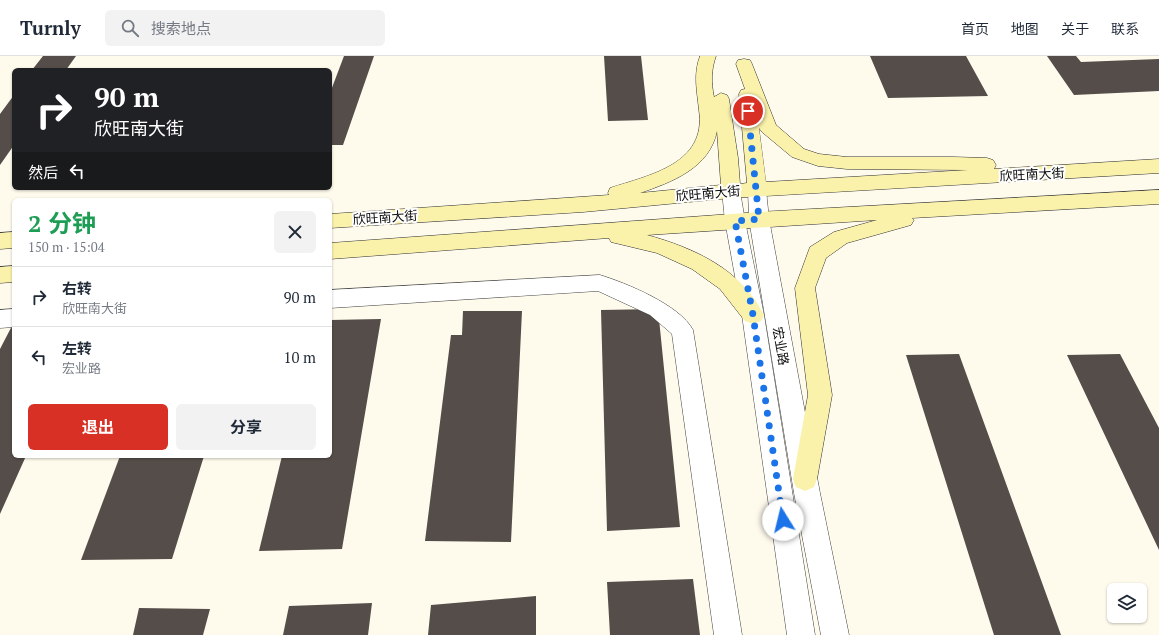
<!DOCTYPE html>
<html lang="zh">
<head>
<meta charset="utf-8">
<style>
  body { margin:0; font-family:"PT Serif","Noto Sans SC",serif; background:#f2f2f3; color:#1f2937; height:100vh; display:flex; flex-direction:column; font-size:15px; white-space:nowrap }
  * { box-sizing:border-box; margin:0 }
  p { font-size:13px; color:#747a83 }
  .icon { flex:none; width:22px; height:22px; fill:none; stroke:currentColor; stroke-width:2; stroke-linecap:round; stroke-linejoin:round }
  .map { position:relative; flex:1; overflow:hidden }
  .drawer { position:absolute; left:12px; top:142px; width:320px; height:260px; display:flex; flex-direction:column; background:#fff; border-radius:6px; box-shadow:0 1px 3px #0004 }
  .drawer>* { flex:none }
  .guide { position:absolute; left:12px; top:12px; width:320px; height:122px; border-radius:6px; box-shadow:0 1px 3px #0004; background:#202124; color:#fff; overflow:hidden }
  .fabs { position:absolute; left:1107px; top:527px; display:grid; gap:8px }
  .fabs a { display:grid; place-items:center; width:40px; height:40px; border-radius:6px; background:#fff; box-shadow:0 1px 3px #0004; font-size:20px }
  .pin { position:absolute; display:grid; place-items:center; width:34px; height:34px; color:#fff; margin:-17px; border:2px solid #fff; border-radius:50%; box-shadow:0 1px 4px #0007 }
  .me { position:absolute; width:44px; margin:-22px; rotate:351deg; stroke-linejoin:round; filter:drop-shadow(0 0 3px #0008) }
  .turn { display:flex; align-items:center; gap:14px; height:84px; padding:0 16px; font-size:18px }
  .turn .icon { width:52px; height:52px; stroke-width:2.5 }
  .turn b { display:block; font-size:28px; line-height:34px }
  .then { display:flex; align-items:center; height:38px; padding:0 16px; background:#0003; gap:8px; font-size:15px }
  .round { display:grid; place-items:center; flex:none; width:42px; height:42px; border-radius:6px; background:#f2f2f3 }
  .overview { display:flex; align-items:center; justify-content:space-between; height:68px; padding:0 16px }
  h1 { font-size:24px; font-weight:700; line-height:30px; color:#1e9e55 }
  .primary-button { display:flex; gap:8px; margin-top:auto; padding:8px 16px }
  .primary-button a { flex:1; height:46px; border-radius:6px; background:#d93025; color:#fff; font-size:16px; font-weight:700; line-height:46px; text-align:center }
  .primary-button a+a { background:#f2f2f3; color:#1f2937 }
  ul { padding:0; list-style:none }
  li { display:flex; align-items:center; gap:12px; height:60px; padding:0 16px; border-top:1px solid #e0e1e3 }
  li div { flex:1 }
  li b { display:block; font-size:15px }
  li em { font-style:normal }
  header { display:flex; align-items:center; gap:24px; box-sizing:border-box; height:56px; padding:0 20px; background:#fff; border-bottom:1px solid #e0e1e3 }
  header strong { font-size:19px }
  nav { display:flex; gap:22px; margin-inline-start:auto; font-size:14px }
  .search { width:280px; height:36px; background:#f2f2f3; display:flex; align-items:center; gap:10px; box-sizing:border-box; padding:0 14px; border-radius:6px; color:#747a83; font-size:15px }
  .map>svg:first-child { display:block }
</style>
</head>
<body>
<header>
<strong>Turnly</strong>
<div class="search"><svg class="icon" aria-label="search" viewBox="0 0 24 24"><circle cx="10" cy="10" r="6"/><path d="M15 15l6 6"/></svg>搜索地点</div>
<nav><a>首页</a><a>地图</a><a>关于</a><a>联系</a></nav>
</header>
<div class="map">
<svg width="1159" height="579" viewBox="0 0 1159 579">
  <rect width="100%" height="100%" fill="#fefaec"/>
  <!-- building -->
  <path fill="#544d49" d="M 43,0 L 76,0 L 66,14 L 32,14 Z
    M 344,0 L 374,0 L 343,89 L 330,89 L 330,37 Z
    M 604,0 L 641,0 L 648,64 L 608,65 Z
    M 870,0 L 966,0 L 988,40 L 888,42 Z
    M 1047,0 L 1076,0 L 1081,6 L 1159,3 L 1159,35 L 1074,39 Z
    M 14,39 L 14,89 L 0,109 L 0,58 Z
    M 658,253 L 680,471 L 607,475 L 601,254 Z
    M 463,255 L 522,255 L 511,486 L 425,485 L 451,279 L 462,279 Z
    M 381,263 L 342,493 L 259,495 L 282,400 L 330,400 L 330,264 Z
    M 14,266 L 14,400 L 26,400 L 0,458 L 0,293 Z
    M 959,298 L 1061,579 L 994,579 L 906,299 Z
    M 1120,298 L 1159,372 L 1159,494 L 1067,299 Z
    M 120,400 L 204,400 L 172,503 L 81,504 Z
    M 693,523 L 700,579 L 610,579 L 607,526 Z
    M 536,540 L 536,579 L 428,579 L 431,549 Z
    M 372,547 L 368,579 L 283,579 L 289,550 Z
    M 139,552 L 210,553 L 203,579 L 133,579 Z"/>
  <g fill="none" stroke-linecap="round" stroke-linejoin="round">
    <defs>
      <path id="street" d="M 757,127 L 764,129 L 766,134 L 769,163 L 820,437 L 849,579 L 821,579 L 794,437 L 749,163 L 748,134 L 750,129 Z
        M 731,128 L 738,130 L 740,135 L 745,165 L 764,259 L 815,579 L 787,579 L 742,259 L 725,165 L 722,135 L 724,130 Z
        M 600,219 C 626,227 680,249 693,274 L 742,579 L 714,579 L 672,278 L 650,259 L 598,235 L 330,252 L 330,234 Z
        M 14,253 L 14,271 L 0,272 L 0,254 Z"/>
      <path id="secondary" d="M 700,0 L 716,0 C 711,14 711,26 714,41 L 721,37 L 727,39 L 729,43 L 738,102 L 740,128 L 747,127 L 739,38 L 741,34 L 745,33 L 736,8 L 738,4 L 744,3 L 750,4 L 752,8 L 776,69 L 804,93 L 819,98 L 847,101 L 953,101 L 987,102 L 993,104 L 996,109 L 994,113 L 1159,103 L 1159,117 L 731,142 L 583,156 L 330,172 L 330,158 L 609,139 L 608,137 L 610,132 C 650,119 707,108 699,54 C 697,35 693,18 700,0 ZM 759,72 L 762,76 L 792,101 L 818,110 L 847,113 L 968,114 L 766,126 ZM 717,75 L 721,129 L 640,137 C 672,126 710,112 717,75 Z
        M 1159,134 L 1159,148 L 912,162 L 914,164 L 911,169 L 847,187 L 826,202 L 815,232 L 832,339 L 817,423 L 814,431 L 805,435 L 796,431 L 793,423 L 808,339 L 795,232 L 810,191 L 834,176 L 877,164 L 647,179 C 694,192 741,213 764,259 L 761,265 L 753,268 L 745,265 L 720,233 L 692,213 L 657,197 L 611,186 L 609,182 L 330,203 L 330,187 L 759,156 Z
        M 14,176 L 14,192 L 0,193 L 0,177 Z
        M 14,210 L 14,226 L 0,227 L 0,211 Z"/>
    </defs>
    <!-- street casing -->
    <use href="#street" stroke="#3f3f3f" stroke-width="1"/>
    <!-- secondary casing -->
    <use href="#secondary" stroke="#2e2e2e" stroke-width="1"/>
    <!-- street -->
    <use href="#street" fill="#fff" fill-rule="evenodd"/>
    <!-- secondary -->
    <use href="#secondary" fill="#faf1aa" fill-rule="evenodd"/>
  </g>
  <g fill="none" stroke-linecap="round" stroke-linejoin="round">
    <!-- route -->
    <path stroke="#1a73e8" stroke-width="7" stroke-dasharray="0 12.6" d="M 748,55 L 759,163 L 735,165 L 753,259 L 783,464"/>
  </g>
  <g text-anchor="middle" stroke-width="4" stroke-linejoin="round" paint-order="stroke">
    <!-- street labels -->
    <g font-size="13" fill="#0c0c0c" stroke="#fff">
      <text transform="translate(1032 118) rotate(-3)" y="5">欣旺南大街</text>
      <text transform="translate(708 137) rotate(-5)" y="5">欣旺南大街</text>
      <text transform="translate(385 161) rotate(-4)" y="5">欣旺南大街</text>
      <text transform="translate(781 290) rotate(80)" y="5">宏业路</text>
    </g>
  </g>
</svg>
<div class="fabs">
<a><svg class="icon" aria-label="layers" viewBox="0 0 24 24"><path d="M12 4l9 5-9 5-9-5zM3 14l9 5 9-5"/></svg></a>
</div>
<div class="pin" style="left:748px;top:55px;background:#d93025"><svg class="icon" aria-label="arrive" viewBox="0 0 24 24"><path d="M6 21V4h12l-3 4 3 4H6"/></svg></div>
<svg class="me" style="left:783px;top:464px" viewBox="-20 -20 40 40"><circle r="19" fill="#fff"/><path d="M0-13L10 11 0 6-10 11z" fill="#1a73e8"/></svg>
<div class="guide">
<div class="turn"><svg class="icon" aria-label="right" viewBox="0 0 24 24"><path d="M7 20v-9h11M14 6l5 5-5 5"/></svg><div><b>90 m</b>欣旺南大街</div></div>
<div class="then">然后<svg class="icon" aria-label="left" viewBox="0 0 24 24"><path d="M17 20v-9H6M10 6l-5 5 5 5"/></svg></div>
</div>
<section class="drawer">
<div class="overview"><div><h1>2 分钟</h1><p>150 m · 15:04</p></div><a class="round"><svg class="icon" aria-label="close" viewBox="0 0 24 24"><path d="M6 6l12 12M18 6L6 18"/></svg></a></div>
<ul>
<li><svg class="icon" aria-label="right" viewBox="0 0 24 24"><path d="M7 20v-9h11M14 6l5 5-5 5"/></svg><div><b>右转</b><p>欣旺南大街</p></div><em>90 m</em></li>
<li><svg class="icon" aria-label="left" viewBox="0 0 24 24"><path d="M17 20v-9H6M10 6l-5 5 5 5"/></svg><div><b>左转</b><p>宏业路</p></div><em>10 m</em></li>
</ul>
<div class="primary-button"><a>退出</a><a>分享</a></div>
</section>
</div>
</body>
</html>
